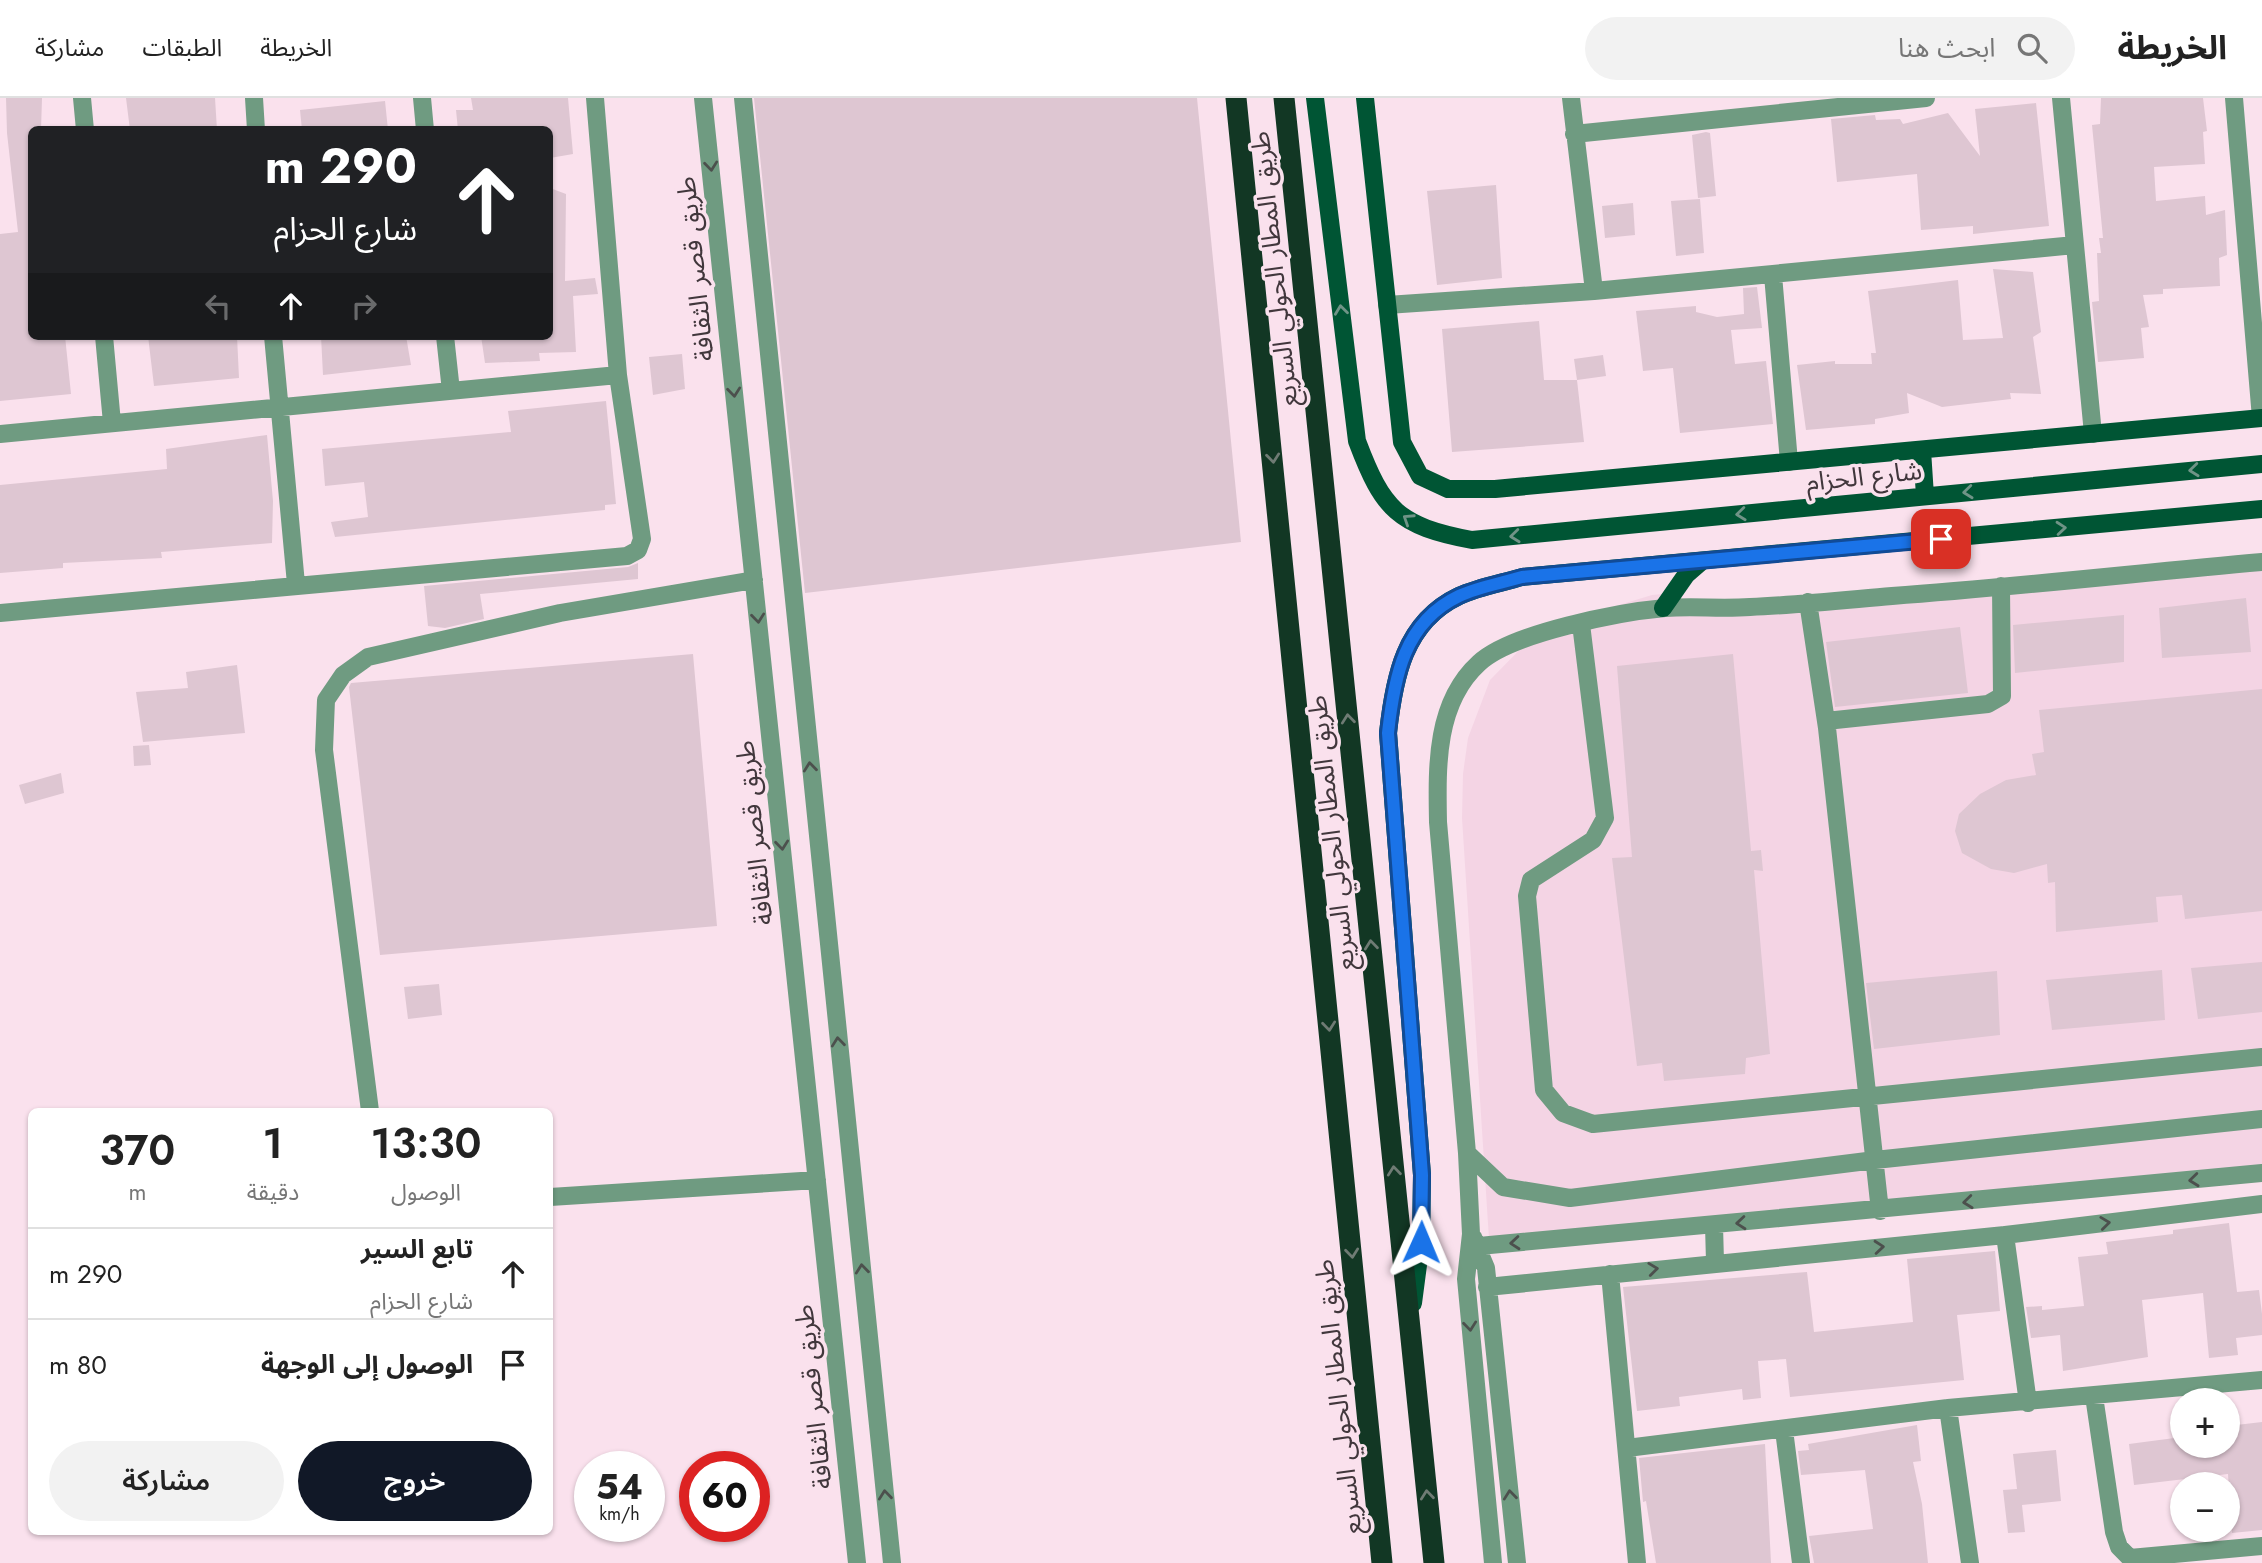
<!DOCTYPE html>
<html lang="ar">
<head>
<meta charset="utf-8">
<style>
  body { margin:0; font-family:Jost,"Noto Sans Arabic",sans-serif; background:#f2f2f2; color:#222; direction:rtl; height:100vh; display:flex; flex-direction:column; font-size:26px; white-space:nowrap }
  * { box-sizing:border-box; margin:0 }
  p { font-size:23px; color:#767676 }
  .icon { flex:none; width:38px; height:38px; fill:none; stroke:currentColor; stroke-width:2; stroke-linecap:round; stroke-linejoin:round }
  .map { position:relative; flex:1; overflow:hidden; direction:ltr }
  .sheet { position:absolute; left:28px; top:1010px; width:525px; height:427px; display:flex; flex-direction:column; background:#fff; border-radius:10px; box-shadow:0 2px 5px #0004; direction:rtl }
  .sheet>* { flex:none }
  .banner { position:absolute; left:28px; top:28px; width:525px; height:214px; border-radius:10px; box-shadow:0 2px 5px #0004; direction:rtl; background:#202124; color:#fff; overflow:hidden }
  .tools { position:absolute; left:2170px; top:1290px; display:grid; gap:14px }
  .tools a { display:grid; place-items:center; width:70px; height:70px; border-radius:50%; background:#fff; box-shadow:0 2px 5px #0004; font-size:35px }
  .speed { position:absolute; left:574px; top:1353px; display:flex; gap:14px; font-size:35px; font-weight:700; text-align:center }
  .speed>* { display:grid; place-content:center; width:91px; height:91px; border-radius:50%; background:#fff; box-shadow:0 2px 5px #0004; line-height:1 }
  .speed small { font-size:18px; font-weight:400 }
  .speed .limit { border:10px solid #d22; background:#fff; color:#111 }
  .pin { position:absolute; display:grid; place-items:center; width:60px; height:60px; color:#fff; margin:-30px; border-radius:14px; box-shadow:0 4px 10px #0006 }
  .me { position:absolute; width:77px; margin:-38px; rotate:1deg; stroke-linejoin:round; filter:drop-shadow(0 0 5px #0008) }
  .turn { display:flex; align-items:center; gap:24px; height:147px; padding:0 21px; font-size:32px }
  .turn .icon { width:91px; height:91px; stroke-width:2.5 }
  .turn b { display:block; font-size:49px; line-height:60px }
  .lanes { display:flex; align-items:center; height:66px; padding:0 21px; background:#0003; justify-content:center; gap:35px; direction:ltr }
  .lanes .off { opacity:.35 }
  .eta { display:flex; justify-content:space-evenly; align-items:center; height:119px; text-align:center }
  .eta b { font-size:42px; font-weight:600; line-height:49px }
  .primary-button { display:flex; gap:14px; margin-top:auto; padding:14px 21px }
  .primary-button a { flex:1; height:80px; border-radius:42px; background:#111827; color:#fff; font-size:28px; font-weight:600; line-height:80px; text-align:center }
  .primary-button a+a { background:#f2f2f2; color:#222 }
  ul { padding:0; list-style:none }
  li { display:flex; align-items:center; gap:21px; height:91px; padding:0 21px; border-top:2px solid #e0e0e0 }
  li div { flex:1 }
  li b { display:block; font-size:26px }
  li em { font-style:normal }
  header { display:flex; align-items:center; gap:42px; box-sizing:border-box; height:98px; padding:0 35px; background:#fff; border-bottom:2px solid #e0e0e0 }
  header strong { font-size:33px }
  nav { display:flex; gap:38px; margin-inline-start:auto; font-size:24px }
  .search { width:490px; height:63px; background:#f2f2f2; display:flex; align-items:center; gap:18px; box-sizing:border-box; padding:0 24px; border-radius:38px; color:#767676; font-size:26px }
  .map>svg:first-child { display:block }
</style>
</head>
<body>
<header>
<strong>الخريطة</strong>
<div class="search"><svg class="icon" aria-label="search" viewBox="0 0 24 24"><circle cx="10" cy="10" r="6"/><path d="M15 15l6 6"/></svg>ابحث هنا</div>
<nav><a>الخريطة</a><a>الطبقات</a><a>مشاركة</a></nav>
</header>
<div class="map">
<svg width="2262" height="1465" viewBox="0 0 2262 1465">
  <rect width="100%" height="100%" fill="#fae1ed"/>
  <!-- built -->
  <path fill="#f4d4e4" d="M 2262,469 L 2262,1068 L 1489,1141 L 1462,720 L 1463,676 L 1468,640 L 1490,582 L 1540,531 L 1652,497 L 1673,495 L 1691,509 Z"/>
  <!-- building -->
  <path fill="#dec6d2" d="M 6,0 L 42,0 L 41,32 L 32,32 L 32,238 L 65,238 L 71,296 L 0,303 L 0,136 L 18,134 L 7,35 Z
    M 126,0 L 215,0 L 217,32 L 130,32 Z
    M 471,0 L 568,0 L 573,56 L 550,60 L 550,32 L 458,32 L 456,12 L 473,12 Z
    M 754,0 L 1197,0 L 1241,444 L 805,495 Z
    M 2101,0 L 2203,0 L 2207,33 L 2203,34 L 2205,66 L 2154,69 L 2156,103 L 2205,98 L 2206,117 L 2225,112 L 2227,157 L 2219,160 L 2220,188 L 2163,191 L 2163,196 L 2143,197 L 2149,229 L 2141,230 L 2144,260 L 2098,264 L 2092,204 L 2099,203 L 2097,155 L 2101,155 L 2099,140 L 2103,140 L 2092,27 L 2100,26 Z
    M 385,3 L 388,32 L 302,32 L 300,12 Z
    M 2036,5 L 2049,128 L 1973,136 L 1973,128 L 1921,132 L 1917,76 L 1837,84 L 1831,21 L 1875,17 L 1876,22 L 1900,21 L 1903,26 L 1948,15 L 1980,58 L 1975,11 Z
    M 1706,34 L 1710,35 L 1716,98 L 1698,100 L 1692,37 Z
    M 1496,87 L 1502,180 L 1437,187 L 1427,93 Z
    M 550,90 L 566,96 L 565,183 L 595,180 L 598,196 L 573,198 L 576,254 L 539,255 L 540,263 L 485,265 L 481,238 L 550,238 Z
    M 1700,101 L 1704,155 L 1676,158 L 1671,103 Z
    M 1633,105 L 1635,137 L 1605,140 L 1602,108 Z
    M 1993,171 L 2033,174 L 2041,234 L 2033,239 L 2041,296 L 2010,295 L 2011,301 L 1942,309 L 1907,295 L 1909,315 L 1875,321 L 1875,326 L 1806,332 L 1797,267 L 1835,263 L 1835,266 L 1872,266 L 1871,255 L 1876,255 L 1868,193 L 1958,182 L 1963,242 L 2003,240 Z
    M 1757,189 L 1762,230 L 1731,232 L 1735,266 L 1766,263 L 1773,326 L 1680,335 L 1673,270 L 1643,273 L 1636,213 L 1696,208 L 1696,214 L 1717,219 L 1744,216 L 1743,190 Z
    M 1539,223 L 1544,282 L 1577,282 L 1584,344 L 1452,354 L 1442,231 Z
    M 148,238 L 237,238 L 239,280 L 154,288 Z
    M 321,238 L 406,238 L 411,267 L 323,277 Z
    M 682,256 L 685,291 L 653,297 L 649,259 Z
    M 1603,257 L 1606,278 L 1577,282 L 1574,261 Z
    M 606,303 L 616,406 L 605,407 L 605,412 L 335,439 L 331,424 L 368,419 L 364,384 L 325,388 L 322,351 L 511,334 L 508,313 Z
    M 267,337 L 273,403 L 272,445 L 161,454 L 162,460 L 63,465 L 63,470 L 0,475 L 0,387 L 167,371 L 166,351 Z
    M 638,465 L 638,481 L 480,496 L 484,521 L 445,530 L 428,528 L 424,488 L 628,469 Z
    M 2246,500 L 2251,554 L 2162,560 L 2159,510 Z
    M 2124,517 L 2124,564 L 2015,575 L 2013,527 Z
    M 1960,529 L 1968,595 L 1835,609 L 1826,544 Z
    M 693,556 L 717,828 L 380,857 L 349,589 L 351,585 Z
    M 1733,556 L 1751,753 L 1761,752 L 1763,773 L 1754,772 L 1770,956 L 1746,960 L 1745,976 L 1664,983 L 1662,965 L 1637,968 L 1612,760 L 1632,759 L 1617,568 Z
    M 237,567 L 245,635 L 143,644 L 136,594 L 188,590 L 186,574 Z
    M 2262,591 L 2262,813 L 2185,821 L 2182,797 L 2156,799 L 2158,824 L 2056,834 L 2055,784 L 2048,785 L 2047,766 L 2014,775 L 1991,771 L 1962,755 L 1955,733 L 1959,716 L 1980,696 L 2006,682 L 2036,677 L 2032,656 L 2044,654 L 2039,612 Z
    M 149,647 L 151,667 L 134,668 L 133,648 Z
    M 61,675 L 64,695 L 25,706 L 19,687 Z
    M 2262,864 L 2262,914 L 2198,921 L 2191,870 Z
    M 2162,872 L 2165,922 L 2052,932 L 2046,882 Z
    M 1997,873 L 2000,937 L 1874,951 L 1866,885 Z
    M 439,886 L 442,917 L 408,921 L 404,889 Z
    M 2229,1125 L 2237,1194 L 2259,1192 L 2262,1216 L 2262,1237 L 2236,1240 L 2238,1257 L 2209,1260 L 2203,1195 L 2142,1202 L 2148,1259 L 2063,1273 L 2060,1237 L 2031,1240 L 2026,1209 L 2042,1208 L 2042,1212 L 2084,1208 L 2078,1159 L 2108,1156 L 2106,1144 L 2173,1136 L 2173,1132 Z
    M 1995,1153 L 2000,1213 L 1957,1217 L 1964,1282 L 1790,1299 L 1786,1261 L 1758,1263 L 1761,1300 L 1743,1302 L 1742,1291 L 1679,1299 L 1680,1308 L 1637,1313 L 1623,1189 L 1807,1174 L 1814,1234 L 1863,1229 L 1913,1224 L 1907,1161 Z
    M 2262,1324 L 2262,1432 L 2232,1435 L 2228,1376 L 2134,1387 L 2129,1346 L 2182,1339 L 2182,1348 L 2228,1348 L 2228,1328 Z
    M 1917,1327 L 1921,1363 L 1913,1364 L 1922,1406 L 1928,1465 L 1814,1465 L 1809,1438 L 1873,1431 L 1865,1372 L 1801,1377 L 1798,1353 L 1809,1352 L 1808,1346 Z
    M 1765,1346 L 1771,1465 L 1656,1465 L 1646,1403 L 1643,1404 L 1639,1360 Z
    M 2056,1352 L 2061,1403 L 2022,1407 L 2025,1434 L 2008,1435 L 2003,1392 L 2017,1391 L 2013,1356 Z"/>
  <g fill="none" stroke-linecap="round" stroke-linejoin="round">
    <!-- minor -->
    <path stroke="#6f9b81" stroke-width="18" d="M 82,0 L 85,32
      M 254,0 L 256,32
      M 422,0 L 425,32
      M 703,0 L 857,1465
      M 743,0 L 892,1465
      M 1571,0 L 1594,193
      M 2061,0 L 2093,336
      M 2234,0 L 2261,320
      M 1574,36 L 1926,0
      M 1773,177 L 1789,364
      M 1387,207 L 1594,193 L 2075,147
      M 104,238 L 112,325
      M 273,238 L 296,486
      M 445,238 L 451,293
      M 0,336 L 618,277
      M 1808,504 L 1827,630 L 1880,1113
      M 0,515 L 627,458 L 638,452 L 642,441 L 618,277 L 595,0
      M 1581,526 L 1605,720 L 1593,742 L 1531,782 L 1527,798 L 1544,992 L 1563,1015 L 1593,1026 L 2262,959
      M 1826,623 L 1988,606 L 2002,598 L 2001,488
      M 370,1013 L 324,652 L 326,602 L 343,577 L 368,559 L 560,515 L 754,482
      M 1467,1055 L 1503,1089 L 1570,1100 L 1875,1062 L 2262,1021
      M 550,1099 L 817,1082
      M 1714,1127 L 1715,1164
      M 2005,1137 L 2028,1305
      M 1473,1139 L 1486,1170 L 1517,1465
      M 1479,1148 L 2262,1075
      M 1610,1176 L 1637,1465
      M 1487,1189 L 2005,1137 L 2262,1106
      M 2094,1298 L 2114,1434 L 2119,1449 L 2130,1460 L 2262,1448
      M 1948,1310 L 1970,1465
      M 1784,1332 L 1801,1465
      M 1627,1350 L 1948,1310 L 2262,1282
      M 1493,1465 L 1466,1181 L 1471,1136 L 1467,1055 L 1438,724 C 1437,669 1435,605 1479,565 C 1511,535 1620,514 1665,510 C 1693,508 1721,511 1750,509 C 1797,507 1845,502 1892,498 C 2016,489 2139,475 2262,464"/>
    <!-- major -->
    <path stroke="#005534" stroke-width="18" d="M 1315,0 L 1357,343 C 1383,412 1398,428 1472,442 L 2262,366
      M 1365,0 L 1402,344 L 1420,378 L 1448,391 L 1495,391 L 2262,320
      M 1922,352 L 1925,398
      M 1663,510 L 1686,477 L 1701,464
      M 1413,1205 L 1421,1144 L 1422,1077 L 1388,635 C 1394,580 1404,524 1459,498 C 1478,489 1502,485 1522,479 L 2262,411"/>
    <!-- highway -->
    <path stroke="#123724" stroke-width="21" d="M 1236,0 L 1382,1465
      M 1284,0 L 1434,1465"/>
  </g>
  <!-- one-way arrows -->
  <defs><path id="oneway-chevron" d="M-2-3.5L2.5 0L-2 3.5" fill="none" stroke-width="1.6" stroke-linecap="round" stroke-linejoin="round" transform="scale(1.75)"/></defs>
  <g stroke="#4c504d">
    <use href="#oneway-chevron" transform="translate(711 68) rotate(84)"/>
    <use href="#oneway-chevron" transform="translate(734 294) rotate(84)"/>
    <use href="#oneway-chevron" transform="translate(758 520) rotate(84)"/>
    <use href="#oneway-chevron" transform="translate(810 669) rotate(-96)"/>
    <use href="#oneway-chevron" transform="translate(782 747) rotate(84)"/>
    <use href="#oneway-chevron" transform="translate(838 944) rotate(-96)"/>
    <use href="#oneway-chevron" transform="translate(2194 1082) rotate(174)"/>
    <use href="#oneway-chevron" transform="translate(1968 1104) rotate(174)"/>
    <use href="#oneway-chevron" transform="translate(1741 1125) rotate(175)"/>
    <use href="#oneway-chevron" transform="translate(2105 1125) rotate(-7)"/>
    <use href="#oneway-chevron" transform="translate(1515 1145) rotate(175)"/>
    <use href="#oneway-chevron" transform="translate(1879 1149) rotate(-5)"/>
    <use href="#oneway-chevron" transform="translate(862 1171) rotate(-96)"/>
    <use href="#oneway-chevron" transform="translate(1653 1171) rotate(-7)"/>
    <use href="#oneway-chevron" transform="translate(1470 1228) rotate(84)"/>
    <use href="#oneway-chevron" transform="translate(885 1397) rotate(-96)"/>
    <use href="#oneway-chevron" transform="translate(1510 1397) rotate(-96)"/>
  </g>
  <g stroke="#709487">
    <use href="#oneway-chevron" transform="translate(1341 212) rotate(-97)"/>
    <use href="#oneway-chevron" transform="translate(2194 372) rotate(174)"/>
    <use href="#oneway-chevron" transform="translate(1968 394) rotate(174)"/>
    <use href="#oneway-chevron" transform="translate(1741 416) rotate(174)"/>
    <use href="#oneway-chevron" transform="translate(1408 421) rotate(-147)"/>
    <use href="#oneway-chevron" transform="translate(2061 430) rotate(-5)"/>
    <use href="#oneway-chevron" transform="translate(1515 438) rotate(174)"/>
  </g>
  <g stroke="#6f7b74">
    <use href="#oneway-chevron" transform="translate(1273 360) rotate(84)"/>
    <use href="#oneway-chevron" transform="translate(1348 621) rotate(-96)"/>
    <use href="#oneway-chevron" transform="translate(1371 847) rotate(-96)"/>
    <use href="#oneway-chevron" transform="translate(1329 928) rotate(84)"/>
    <use href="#oneway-chevron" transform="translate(1394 1073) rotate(-96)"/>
    <use href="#oneway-chevron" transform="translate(1352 1155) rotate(84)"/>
    <use href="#oneway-chevron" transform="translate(1427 1397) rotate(-96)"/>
  </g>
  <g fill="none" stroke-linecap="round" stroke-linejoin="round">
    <defs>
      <path id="route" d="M 1421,1144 L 1422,1077 L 1388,635 C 1394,580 1404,524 1459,498 C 1478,489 1502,485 1522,479 L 1941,441"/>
    </defs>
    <!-- route casing -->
    <use href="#route" stroke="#114b97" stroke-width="18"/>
    <!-- route -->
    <use href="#route" stroke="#1a73e8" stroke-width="12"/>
  </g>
  <g text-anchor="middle" stroke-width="7" stroke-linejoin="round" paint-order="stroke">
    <!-- street labels -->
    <g font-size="26" fill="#41373c" stroke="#fae1ed">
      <text transform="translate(695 171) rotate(-96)" y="9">طريق قصر الثقافة</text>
      <text transform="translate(1274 171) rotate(-96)" y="9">طريق المطار الحولي السريع</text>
      <text transform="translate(1864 378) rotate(-6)" y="9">شارع الحزام</text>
      <text transform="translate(754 735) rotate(-96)" y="9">طريق قصر الثقافة</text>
      <text transform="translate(1331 735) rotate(-96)" y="9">طريق المطار الحولي السريع</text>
      <text transform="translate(813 1299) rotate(-96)" y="9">طريق قصر الثقافة</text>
      <text transform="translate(1338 1299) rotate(-96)" y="9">طريق المطار الحولي السريع</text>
    </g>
  </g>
</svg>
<div class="tools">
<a>+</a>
<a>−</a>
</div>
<div class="speed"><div>54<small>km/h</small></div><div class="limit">60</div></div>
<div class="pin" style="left:1941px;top:441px;background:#d93025"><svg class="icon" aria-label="arrive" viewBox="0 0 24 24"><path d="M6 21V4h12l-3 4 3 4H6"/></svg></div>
<svg class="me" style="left:1421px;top:1144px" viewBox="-20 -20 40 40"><path d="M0-17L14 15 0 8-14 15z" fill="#1a73e8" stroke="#fff" stroke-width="4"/></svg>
<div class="banner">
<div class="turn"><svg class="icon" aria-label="ahead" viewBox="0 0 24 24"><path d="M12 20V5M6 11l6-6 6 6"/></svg><div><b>290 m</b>شارع الحزام</div></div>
<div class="lanes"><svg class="icon off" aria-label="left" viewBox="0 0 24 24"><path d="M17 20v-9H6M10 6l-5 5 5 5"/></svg><svg class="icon" aria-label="ahead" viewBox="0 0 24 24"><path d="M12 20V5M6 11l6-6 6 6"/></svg><svg class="icon off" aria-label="right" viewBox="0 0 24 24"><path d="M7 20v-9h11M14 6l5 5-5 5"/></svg></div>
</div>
<section class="sheet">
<div class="eta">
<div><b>13:30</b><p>الوصول</p></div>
<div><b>1</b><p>دقيقة</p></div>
<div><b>370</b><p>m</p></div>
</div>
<ul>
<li><svg class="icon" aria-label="ahead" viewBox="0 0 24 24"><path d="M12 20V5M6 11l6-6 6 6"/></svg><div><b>تابع السير</b><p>شارع الحزام</p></div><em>290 m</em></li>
<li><svg class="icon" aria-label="arrive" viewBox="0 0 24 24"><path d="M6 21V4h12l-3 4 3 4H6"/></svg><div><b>الوصول إلى الوجهة</b></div><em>80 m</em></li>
</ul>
<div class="primary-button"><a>خروج</a><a>مشاركة</a></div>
</section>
</div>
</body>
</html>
